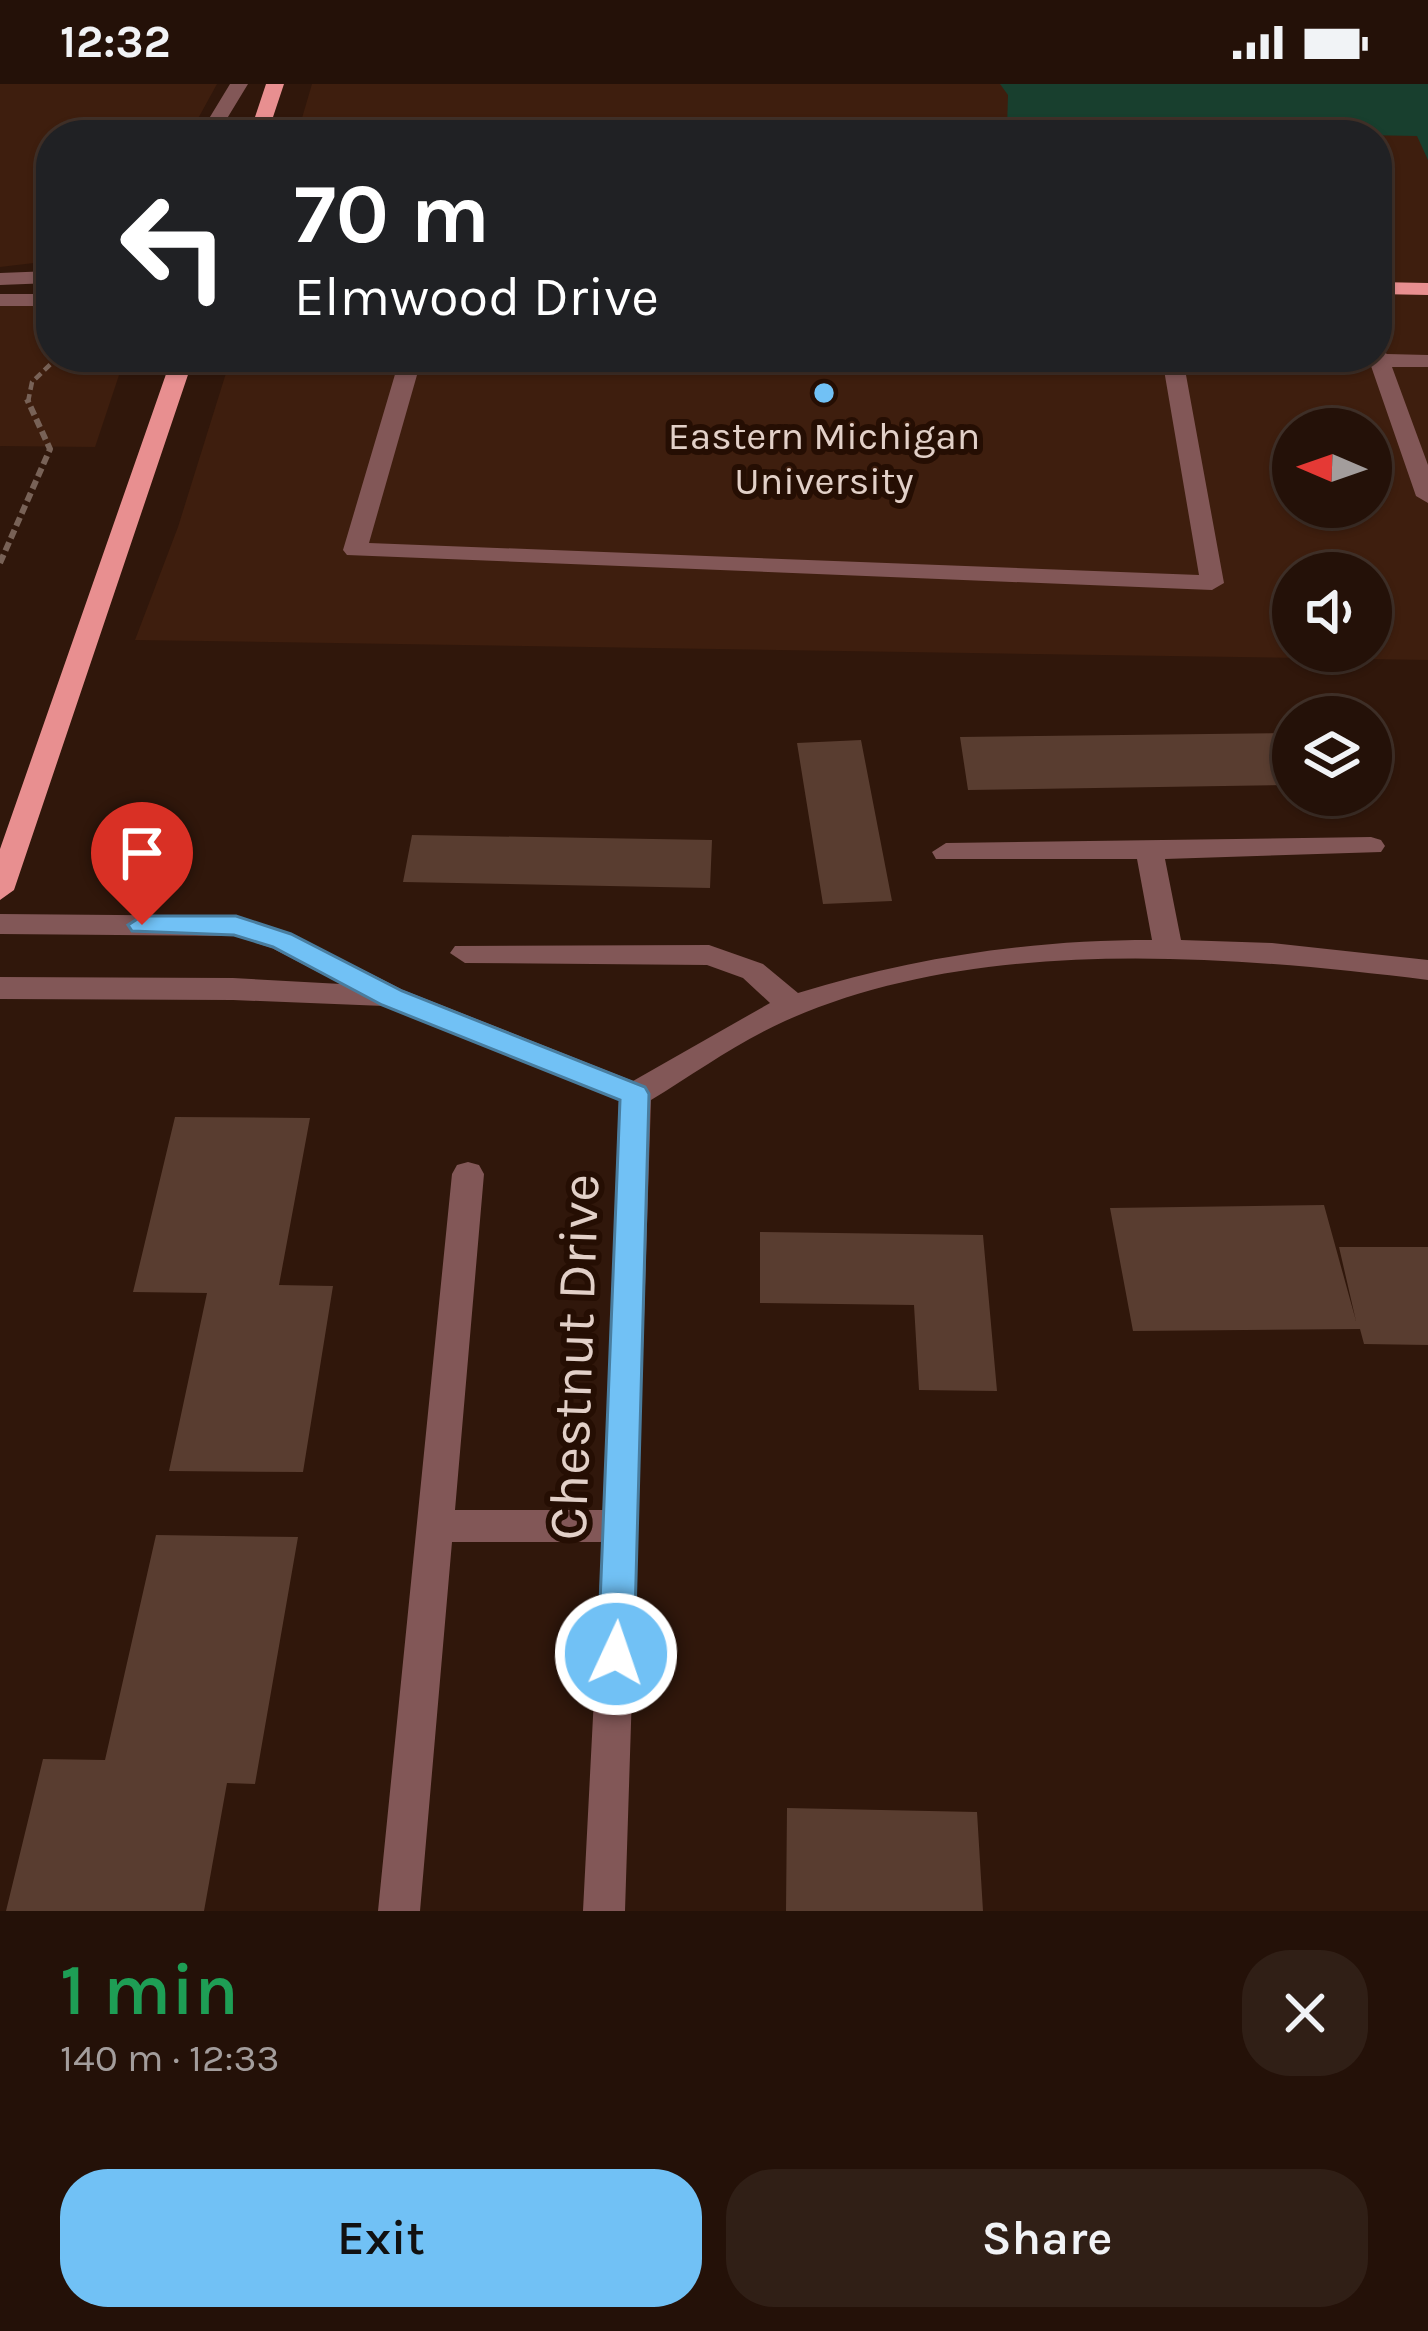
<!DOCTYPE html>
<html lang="en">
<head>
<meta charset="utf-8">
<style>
  body { margin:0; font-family:Karla,sans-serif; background:#301f16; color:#f1f3f6; height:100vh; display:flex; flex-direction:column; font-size:45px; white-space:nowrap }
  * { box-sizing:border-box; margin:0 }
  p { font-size:39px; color:#a39d9c }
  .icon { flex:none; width:66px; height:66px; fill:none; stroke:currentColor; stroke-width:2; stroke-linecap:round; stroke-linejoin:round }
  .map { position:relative; height:1827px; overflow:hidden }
  .details { display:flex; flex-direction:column; background:#241108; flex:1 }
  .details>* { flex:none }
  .guide { position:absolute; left:36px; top:36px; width:1356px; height:252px; border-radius:48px; box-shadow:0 3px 9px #0004,0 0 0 3px #413129; background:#202124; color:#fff; overflow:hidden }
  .needle { width:78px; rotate:272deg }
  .fabs { position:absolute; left:1272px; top:324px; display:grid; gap:24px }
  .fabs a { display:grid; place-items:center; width:120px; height:120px; border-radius:50%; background:#241108; box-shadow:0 3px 9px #0004,0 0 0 3px #413129; font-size:60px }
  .pin { position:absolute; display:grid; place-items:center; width:102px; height:102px; color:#fff; margin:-123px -51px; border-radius:50% 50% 50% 0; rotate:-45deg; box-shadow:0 0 12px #0007 }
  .pin .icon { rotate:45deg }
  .me { position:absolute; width:132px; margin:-66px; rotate:3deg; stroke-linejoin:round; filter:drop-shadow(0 0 9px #0008) }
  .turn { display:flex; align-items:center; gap:42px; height:252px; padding:0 60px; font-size:54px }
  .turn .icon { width:156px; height:156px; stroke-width:2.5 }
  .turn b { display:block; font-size:84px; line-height:102px }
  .round { display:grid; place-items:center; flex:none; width:126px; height:126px; border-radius:48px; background:#301f16 }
  .overview { display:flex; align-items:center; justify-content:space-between; height:204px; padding:0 60px }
  h1 { font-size:72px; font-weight:600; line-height:90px; color:#1e9e55 }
  .primary-button { display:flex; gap:24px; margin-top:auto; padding:24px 60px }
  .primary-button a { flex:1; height:138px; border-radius:48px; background:#71c1f5; color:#111; font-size:48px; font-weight:600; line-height:138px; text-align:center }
  .primary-button a+a { background:#301f16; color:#f1f3f6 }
  .status { display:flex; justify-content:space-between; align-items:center; height:84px; padding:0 60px; background:#241108; direction:ltr }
  .status svg { height:33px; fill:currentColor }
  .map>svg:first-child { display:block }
</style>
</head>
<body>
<div class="status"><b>12:32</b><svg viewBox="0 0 49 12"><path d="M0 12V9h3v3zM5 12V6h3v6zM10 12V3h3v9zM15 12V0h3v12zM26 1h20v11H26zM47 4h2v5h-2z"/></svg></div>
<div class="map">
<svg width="1428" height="1827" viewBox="0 0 1428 1827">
  <rect width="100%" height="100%" fill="#30170b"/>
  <!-- built -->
  <path fill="#3e1e0e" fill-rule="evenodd" d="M 0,0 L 217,0 L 189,51 L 51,51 L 51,177 L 0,183 Z
    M 312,0 L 1428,0 L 1428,576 L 135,556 L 178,443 L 231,273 L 1377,273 L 1377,51 L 297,51 ZM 1293,345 L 1371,345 L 1371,423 L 1293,423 ZM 1293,489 L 1371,489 L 1371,567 L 1293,567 Z
    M 0,222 L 51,222 L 51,273 L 125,273 L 95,363 L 0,362 Z"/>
  <!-- green -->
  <path fill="#183f2e" d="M 1000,0 L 1428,0 L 1428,76 L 1417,52 L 1007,44 L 1008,11 Z"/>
  <!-- building -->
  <path fill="#593d30" d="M 1293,649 L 1293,701 L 968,706 L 960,653 Z
    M 861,656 L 892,817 L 823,820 L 797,659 Z
    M 412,751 L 712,756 L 710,804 L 403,798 Z
    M 175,1033 L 310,1034 L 279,1201 L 333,1202 L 303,1388 L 169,1387 L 207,1209 L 133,1208 Z
    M 1324,1121 L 1356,1237 L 1339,1163 L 1428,1163 L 1428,1261 L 1364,1260 L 1360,1245 L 1133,1247 L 1110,1124 Z
    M 760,1148 L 983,1151 L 997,1307 L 919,1306 L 914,1221 L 760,1219 Z
    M 156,1451 L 298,1453 L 255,1700 L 227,1699 L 204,1827 L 6,1827 L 43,1675 L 105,1676 Z
    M 787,1724 L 977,1728 L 983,1827 L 786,1827 Z"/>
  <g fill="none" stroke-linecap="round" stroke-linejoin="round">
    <!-- path-far1 -->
    <path stroke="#786257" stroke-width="4.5" stroke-dasharray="8 4.5" stroke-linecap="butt" d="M 28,318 L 32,298 L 58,273"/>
    <!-- path -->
    <path stroke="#786257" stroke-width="6" stroke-dasharray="9 4.5" stroke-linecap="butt" d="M 0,479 L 50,365 L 27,315"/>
    <!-- minor -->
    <path fill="#825757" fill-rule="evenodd" d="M 230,0 L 248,0 L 217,51 L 199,51 Z
      M 51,187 L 51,199 L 0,201 L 0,189 Z
      M 0,210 L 51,210 L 51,222 L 0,222 Z
      M 1377,264 L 1387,270 L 1428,271 L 1428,283 L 1392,283 L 1428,381 L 1428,419 L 1416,412 L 1371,282 L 1271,279 L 1260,273 L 1377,273 Z
      M 429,273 L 1208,273 L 1184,280 L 1224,499 L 1212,506 L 347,471 L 343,466 L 396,287 ZM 458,278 L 1163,280 L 1199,491 L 369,459 L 417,291 Z
      M 1371,753 L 1381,756 L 1385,762 L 1381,768 L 1165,775 L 1181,856 L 1272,859 L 1428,876 L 1428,896 C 1225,871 977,851 785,937 C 738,958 695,989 651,1016 L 625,1827 L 583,1827 L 602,1458 L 452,1458 L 420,1827 L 378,1827 L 452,1090 L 457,1081 L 468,1078 L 479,1081 L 484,1090 L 455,1426 L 604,1426 L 619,1016 L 384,922 L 233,916 L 0,915 L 0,893 L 233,894 L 341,900 L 272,864 L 235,852 L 0,850 L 0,830 L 236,832 L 292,850 L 403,906 L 633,997 L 770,919 L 743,894 L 707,881 L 465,879 L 450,869 L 455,862 L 709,861 L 763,880 L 798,909 C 914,873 1030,856 1152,856 L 1137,775 L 936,775 L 932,768 L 946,759 Z"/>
    <!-- major -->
    <path fill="#e88f90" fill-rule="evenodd" d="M 266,0 L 284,0 L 267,51 L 249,51 Z
      M 1377,198 L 1428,199 L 1428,211 L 1377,210 Z
      M 172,273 L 194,273 L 14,806 L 0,816 L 0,765 Z"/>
  </g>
  <!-- route -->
  <path fill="#71c1f5" stroke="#497d9f" stroke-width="3" d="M 142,832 L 236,832 L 291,850 L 402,907 L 645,1003 L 649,1010 L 634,1570 L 629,1582 L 616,1587 L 604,1582 L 598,1570 L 620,1016 L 382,921 L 273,863 L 234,851 L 132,847 L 128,841 Z"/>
  <!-- markers -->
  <circle fill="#71c1f5" stroke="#250e03" stroke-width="4.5" cx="824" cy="309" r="12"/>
  <g text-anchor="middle" stroke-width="12" stroke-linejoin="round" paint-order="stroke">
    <!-- far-poi labels -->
    <g font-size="39" fill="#e2d0c8" stroke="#250e03">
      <text x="824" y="365">Eastern Michigan<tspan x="824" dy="45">University</tspan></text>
    </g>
    <!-- near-street labels -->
    <g font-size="54" fill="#e2d0c8" stroke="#250e03">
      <text transform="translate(573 1273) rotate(-88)" y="19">Chestnut Drive</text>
    </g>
  </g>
</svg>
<div class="fabs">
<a><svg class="needle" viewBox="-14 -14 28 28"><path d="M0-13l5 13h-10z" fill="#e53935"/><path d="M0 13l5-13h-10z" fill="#a39d9c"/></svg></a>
<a><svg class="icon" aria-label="sound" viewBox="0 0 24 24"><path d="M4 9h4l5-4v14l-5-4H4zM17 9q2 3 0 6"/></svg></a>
<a><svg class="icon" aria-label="layers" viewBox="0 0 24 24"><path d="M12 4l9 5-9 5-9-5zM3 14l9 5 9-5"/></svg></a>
</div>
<div class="pin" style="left:142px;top:841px;background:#d93025"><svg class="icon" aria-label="arrive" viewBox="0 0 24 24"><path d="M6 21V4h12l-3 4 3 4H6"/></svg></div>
<svg class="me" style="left:616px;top:1570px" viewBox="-20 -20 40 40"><circle r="17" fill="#71c1f5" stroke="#fff" stroke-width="3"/><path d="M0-11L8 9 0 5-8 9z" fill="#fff"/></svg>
<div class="guide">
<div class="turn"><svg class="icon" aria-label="left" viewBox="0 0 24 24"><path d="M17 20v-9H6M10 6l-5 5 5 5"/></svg><div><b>70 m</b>Elmwood Drive</div></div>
</div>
</div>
<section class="details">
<div class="overview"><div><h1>1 min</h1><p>140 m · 12:33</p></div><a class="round"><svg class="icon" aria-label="close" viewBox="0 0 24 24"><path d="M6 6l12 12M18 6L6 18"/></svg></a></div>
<div class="primary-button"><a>Exit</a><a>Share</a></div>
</section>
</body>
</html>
